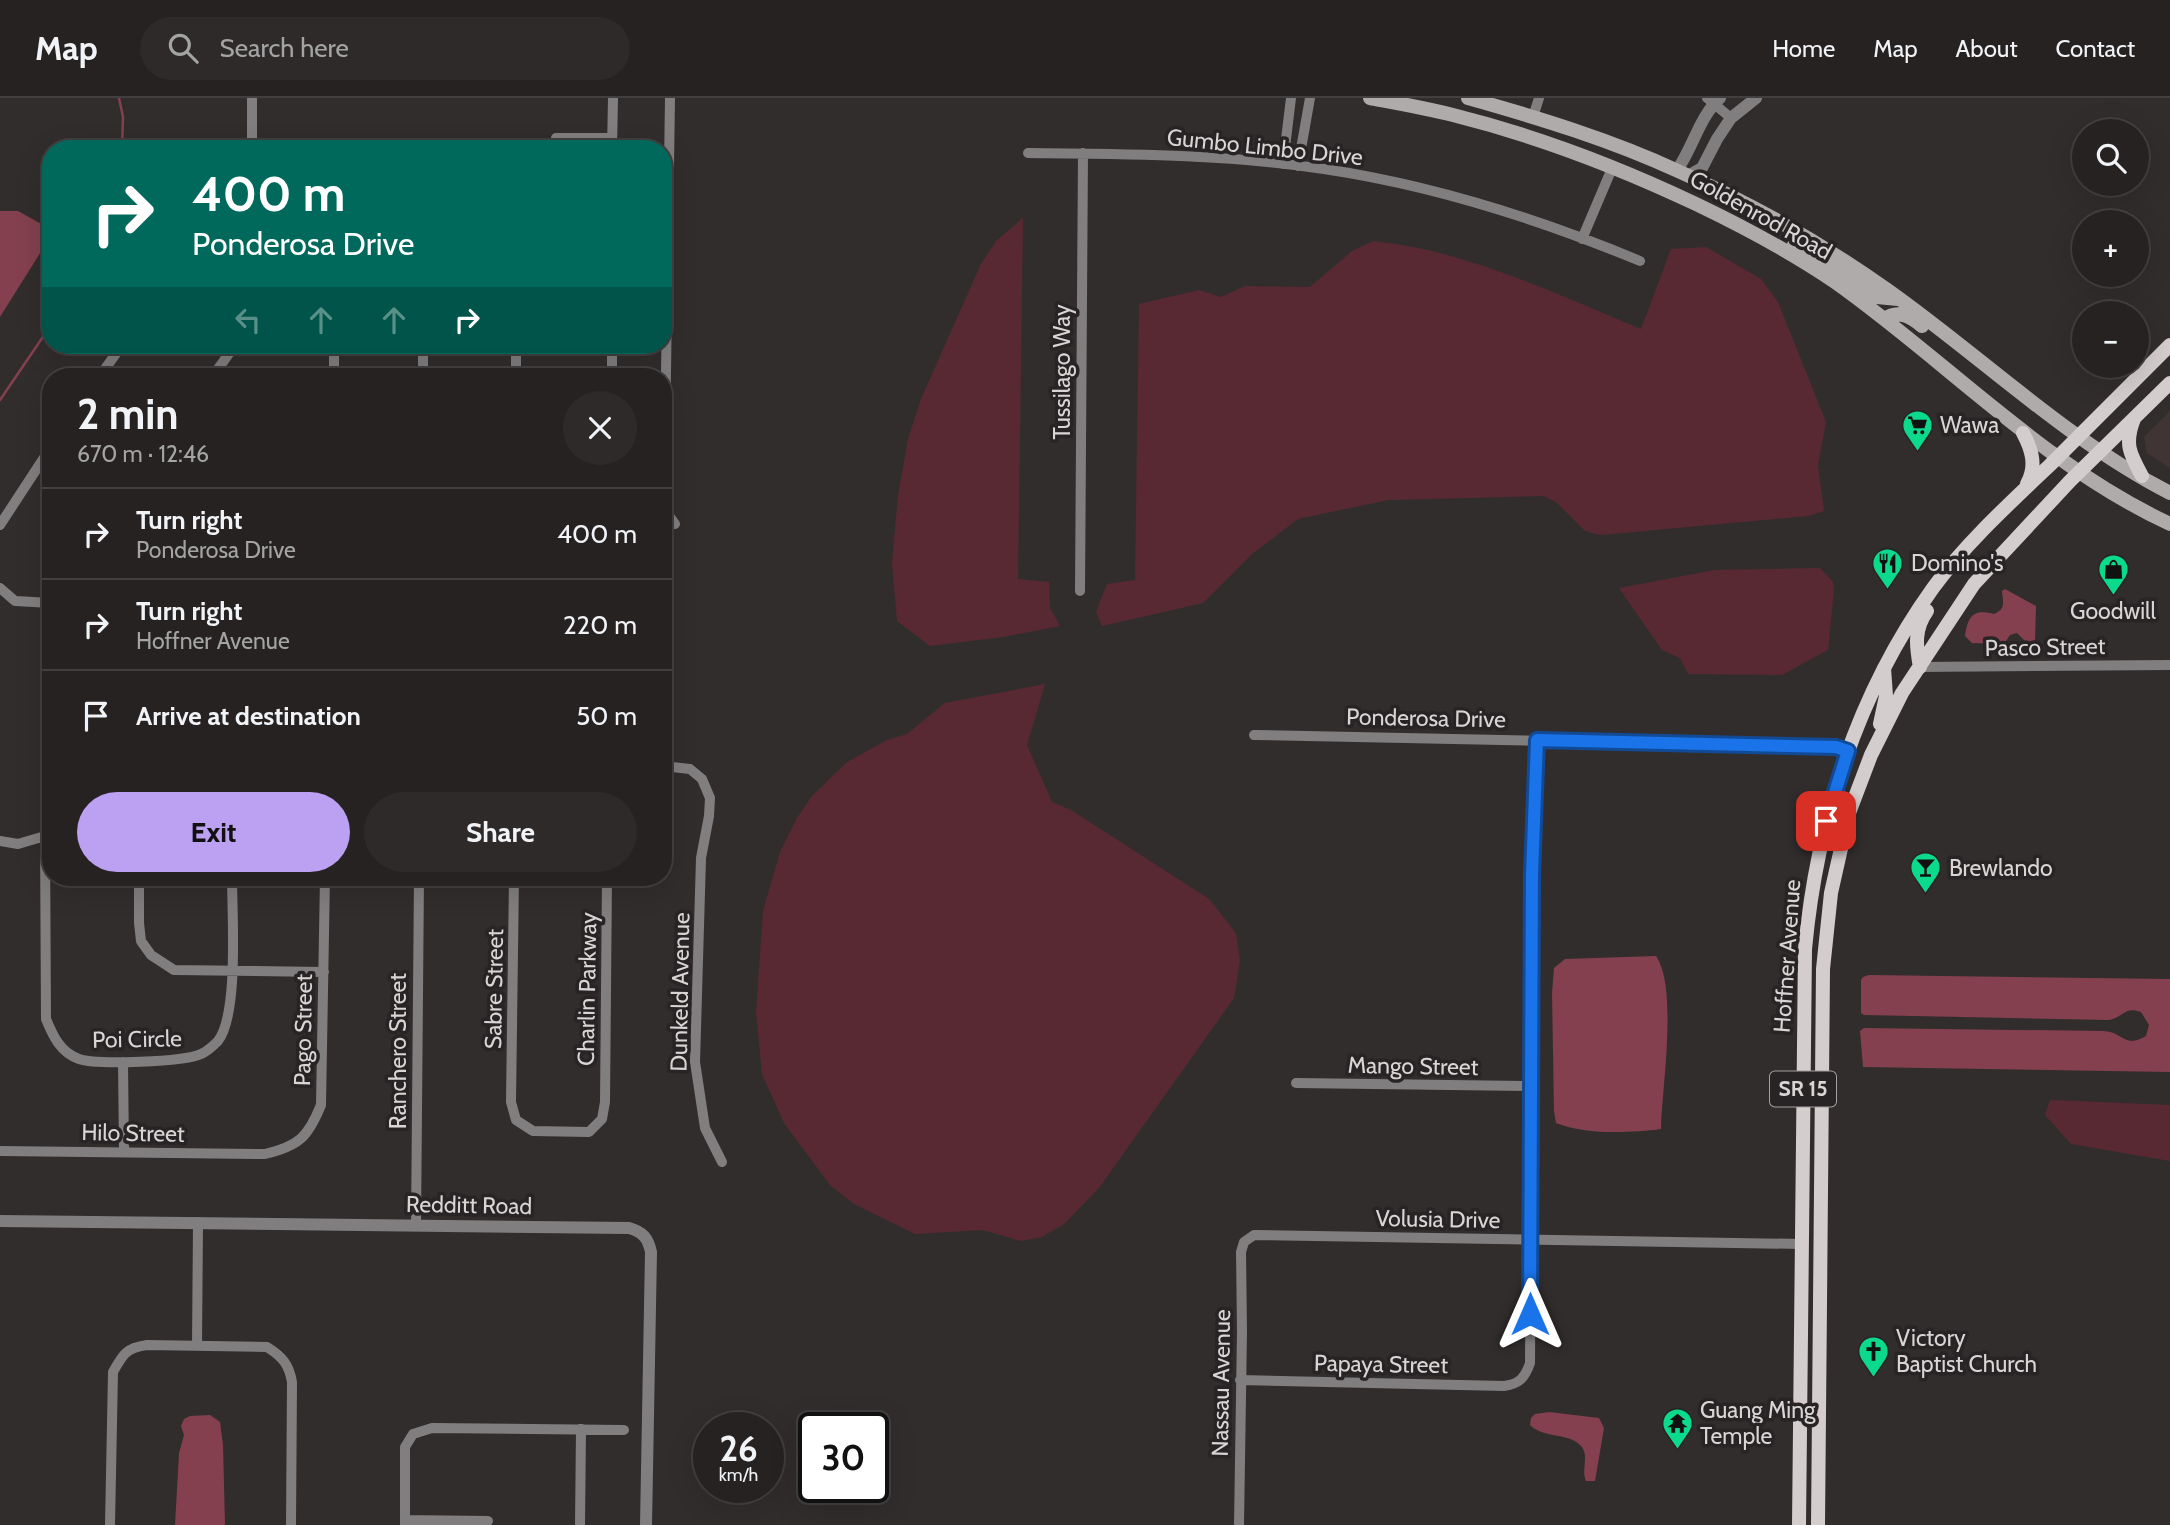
<!DOCTYPE html>
<html lang="en">
<head>
<meta charset="utf-8">
<style>
  body { margin:0; font-family:Cabin,sans-serif; background:#2e2a2a; color:#f1f3f6; height:100vh; display:flex; flex-direction:column; font-size:26px; white-space:nowrap }
  * { box-sizing:border-box; margin:0 }
  p { font-size:23px; color:#a4a4a5 }
  .icon { flex:none; width:38px; height:38px; fill:none; stroke:currentColor; stroke-width:2; stroke-linecap:round; stroke-linejoin:round }
  .map { position:relative; flex:1; overflow:hidden }
  .panel { position:absolute; left:42px; top:270px; width:630px; height:518px; display:flex; flex-direction:column; background:#262222; border-radius:28px; box-shadow:0 7px 28px #0002,0 0 0 2px #423f40 }
  .panel>* { flex:none }
  .banner { position:absolute; left:42px; top:42px; width:630px; height:214px; border-radius:28px; box-shadow:0 7px 28px #0002,0 0 0 2px #423f40; background:#00695c; color:#fff; overflow:hidden }
  .controls { position:absolute; left:2072px; top:21px; display:grid; gap:14px }
  .controls a { display:grid; place-items:center; width:77px; height:77px; border-radius:50%; background:#262222; box-shadow:0 7px 28px #0002,0 0 0 2px #423f40; font-size:35px }
  .speed { position:absolute; left:693px; top:1314px; display:flex; gap:14px; font-size:35px; font-weight:700; text-align:center }
  .speed>* { display:grid; place-content:center; width:91px; height:91px; border-radius:50%; background:#262222; box-shadow:0 7px 28px #0002,0 0 0 2px #423f40; line-height:1 }
  .speed small { font-size:18px; font-weight:400 }
  .speed .limit { border:4px solid #111; border-radius:10px; background:#fff; color:#111 }
  .pin { position:absolute; display:grid; place-items:center; width:60px; height:60px; color:#fff; margin:-30px; border-radius:14px; box-shadow:0 4px 10px #0006 }
  .me { position:absolute; width:77px; margin:-38px; rotate:0deg; stroke-linejoin:round; filter:drop-shadow(0 0 5px #0008) }
  .turn { display:flex; align-items:center; gap:24px; height:147px; padding:0 35px; font-size:32px }
  .turn .icon { width:91px; height:91px; stroke-width:2.5 }
  .turn b { display:block; font-size:49px; line-height:60px }
  .lanes { display:flex; align-items:center; height:66px; padding:0 35px; background:#0003; justify-content:center; gap:35px; direction:ltr }
  .lanes .off { opacity:.35 }
  .round { display:grid; place-items:center; flex:none; width:74px; height:74px; border-radius:37px; background:#2e2a2a }
  .summary { display:flex; align-items:center; justify-content:space-between; height:119px; padding:0 35px }
  h1 { font-size:42px; font-weight:700; line-height:52px }
  .button { display:flex; gap:14px; margin-top:auto; padding:14px 35px }
  .button a { flex:1; height:80px; border-radius:42px; background:#bca0f2; color:#111; font-size:28px; font-weight:700; line-height:80px; text-align:center }
  .button a+a { background:#2e2a2a; color:#f1f3f6 }
  ul { padding:0; list-style:none }
  li { display:flex; align-items:center; gap:21px; height:91px; padding:0 35px; border-top:2px solid #423f40 }
  li div { flex:1 }
  li b { display:block; font-size:26px }
  li em { font-style:normal }
  header { display:flex; align-items:center; gap:42px; box-sizing:border-box; height:98px; padding:0 35px; background:#262222; border-bottom:2px solid #423f40 }
  header strong { font-size:33px }
  nav { display:flex; gap:38px; margin-inline-start:auto; font-size:24px }
  .search { width:490px; height:63px; background:#2e2a2a; display:flex; align-items:center; gap:18px; box-sizing:border-box; padding:0 24px; border-radius:38px; color:#a4a4a5; font-size:26px }
  .map>svg:first-child { display:block }
</style>
</head>
<body>
<header>
<strong>Map</strong>
<div class="search"><svg class="icon" aria-label="search" viewBox="0 0 24 24"><circle cx="10" cy="10" r="6"/><path d="M15 15l6 6"/></svg>Search here</div>
<nav><a>Home</a><a>Map</a><a>About</a><a>Contact</a></nav>
</header>
<div class="map">
<svg width="2170" height="1427" viewBox="0 0 2170 1427">
  <rect width="100%" height="100%" fill="#322d2d"/>
  <!-- built -->
  <path fill="#403435" d="M 2170,313 L 2170,370 L 2147,355 L 2144,339 Z"/>
  <!-- green -->
  <path fill="#592933" d="M 1023,120 L 1018,481 L 1049,484 L 1050,510 L 1060,528 L 1003,539 L 930,548 L 897,523 L 892,465 L 898,398 L 908,341 L 921,301 L 981,166 L 996,143 Z
    M 1373,143 C 1469,153 1553,195 1641,231 L 1671,151 L 1706,149 L 1761,181 L 1778,204 L 1826,324 L 1818,367 L 1824,413 L 1808,418 L 1601,437 L 1585,433 L 1556,404 L 1543,398 L 1388,402 L 1298,421 L 1252,456 L 1203,505 L 1102,528 L 1096,514 L 1107,486 L 1135,482 L 1139,206 L 1199,192 L 1221,199 L 1245,188 L 1310,189 L 1352,153 Z
    M 1820,470 L 1833,484 L 1834,491 L 1828,552 L 1782,577 L 1688,576 L 1680,560 L 1662,552 L 1619,490 L 1715,472 Z
    M 1045,586 L 1027,647 L 1052,704 L 1071,712 L 1209,801 L 1236,835 L 1240,863 L 1234,900 L 1099,1090 L 1064,1126 L 1042,1139 L 1021,1143 L 983,1132 L 915,1136 L 854,1106 L 830,1087 L 784,1025 L 762,976 L 756,914 L 763,813 L 780,754 L 797,720 L 812,698 L 847,664 L 887,642 L 907,636 L 945,605 Z
    M 2050,1002 L 2170,1007 L 2170,1063 L 2071,1046 L 2045,1017 Z"/>
  <!-- water -->
  <path fill="#84404e" d="M 0,113 L 18,113 L 43,127 L 42,152 L 0,219 Z
    M 2005,491 L 2036,508 L 2035,544 L 2028,546 L 2017,535 L 2010,537 L 2004,546 L 1972,545 L 1965,538 C 1968,517 1974,511 1994,516 C 2006,511 2003,505 2002,493 Z
    M 1656,858 C 1678,890 1662,989 1661,1031 C 1630,1035 1585,1037 1556,1025 L 1554,1013 L 1552,895 L 1554,870 L 1565,861 Z
    M 1869,877 L 2170,881 L 2170,974 L 1863,969 L 1860,933 L 1864,930 L 2104,933 C 2123,934 2125,951 2146,938 L 2149,927 L 2141,914 C 2124,908 2124,919 2109,922 L 1864,917 L 1861,915 L 1861,882 L 1863,879 Z
    M 1549,1314 L 1599,1320 L 1604,1330 L 1595,1383 L 1586,1383 C 1581,1372 1589,1359 1582,1349 C 1570,1334 1544,1341 1530,1327 L 1531,1320 L 1535,1316 Z
    M 210,1317 L 220,1324 L 223,1347 L 225,1427 L 175,1427 L 179,1355 L 184,1337 L 181,1328 L 184,1321 L 190,1318 Z"/>
  <g fill="none" stroke-linecap="round" stroke-linejoin="round">
    <!-- stream -->
    <path stroke="#84404e" stroke-width="2.5" d="M 119,0 L 123,19 L 122,51
      M 0,302 L 51,227"/>
    <!-- minor -->
    <path stroke="#807e7e" stroke-width="10" d="M 670,0 L 664,411 L 675,426
      M 1707,0 L 1731,20
      M 1533,19 L 1539,0
      M 556,40 L 612,40
      M 252,51 L 252,0
      M 612,51 L 613,0
      M 1028,55 C 1127,56 1227,56 1324,71 C 1432,87 1539,121 1640,163
      M 1283,66 L 1291,0
      M 1298,68 L 1310,0
      M 1582,141 L 1613,68
      M 100,278 L 122,247
      M 213,278 L 235,247
      M 334,278 L 334,247
      M 423,278 L 423,247
      M 516,278 L 516,247
      M 612,278 L 612,247
      M 0,427 L 51,349
      M 0,490 L 15,503 L 51,505
      M 1080,493 L 1083,55
      M 1920,569 L 2170,567
      M 1254,637 L 1836,649 L 1848,653
      M 663,668 L 690,671 L 702,681 L 710,700 L 709,718 L 701,760 L 695,964 L 705,1030 L 722,1064
      M 45,738 L 46,921 C 53,938 60,954 79,961 C 96,967 184,964 201,956 C 206,954 214,947 218,943 C 239,916 232,816 232,779
      M 0,743 L 18,746 L 45,738 L 51,729
      M 139,779 L 139,825 L 141,843 L 151,857 L 174,872 L 324,874
      M 514,779 L 511,1004 L 516,1022 L 533,1033 L 589,1034 L 602,1021 L 605,1004 L 607,779
      M 123,964 L 124,1053
      M 1296,985 L 1531,988
      M 0,1053 L 265,1056 C 299,1048 308,1039 321,1007 L 325,779
      M 416,1128 L 419,779
      M 197,1248 L 198,1124
      M 1240,1282 L 1504,1288 C 1519,1286 1525,1280 1530,1265 L 1533,777 L 1537,642
      M 405,1422 L 488,1423
      M 110,1427 L 113,1274 C 123,1256 126,1250 147,1247 L 267,1249 C 283,1259 289,1267 292,1284 L 291,1427
      M 405,1427 L 405,1349 L 413,1336 L 432,1330 L 624,1332
      M 580,1427 L 581,1331
      M 1239,1427 L 1242,1233 L 1241,1154 L 1244,1144 L 1254,1137 L 1801,1146"/>
    <!-- tertiary -->
    <path stroke="#807e7e" stroke-width="12" d="M 1677,72 C 1693,50 1699,19 1720,0
      M 1688,78 L 1702,70 L 1717,41 L 1731,20 L 1756,0
      M 0,1123 L 629,1130 C 643,1134 648,1140 651,1154 L 646,1427"/>
    <!-- secondary -->
    <path stroke="#afabab" stroke-width="14" d="M 1370,0 C 1397,5 1426,10 1453,17 C 1537,38 1618,69 1696,106 C 1744,129 1791,154 1835,184 C 1948,264 2043,367 2170,426
      M 1468,0 C 1539,20 1611,42 1678,73 C 1750,105 1821,145 1886,191 C 1981,258 2065,341 2170,395
      M 1794,147 L 1877,199 L 1898,201
      M 1885,221 C 1898,211 1911,219 1922,228"/>
    <!-- primary -->
    <path stroke="#d3cdce" stroke-width="14" d="M 2134,321 C 2124,346 2130,356 2142,378
      M 2023,335 C 2032,352 2037,368 2027,386
      M 1920,569 C 1916,548 1914,531 1927,513
      M 1880,626 L 1886,598 L 1884,570
      M 1799,1427 L 1805,851 C 1817,722 1857,596 1933,490 C 1964,447 2011,404 2050,367 C 2090,327 2130,287 2170,247
      M 1818,1427 L 1823,871 L 1831,795 L 1849,715 L 1871,657 L 1902,595 L 1974,486 L 2070,383 L 2170,285"/>
  </g>
  <g fill="none" stroke-linecap="round" stroke-linejoin="round">
    <defs>
      <path id="route" d="M 1530,1216 L 1532,777 L 1537,642 L 1836,649 L 1848,653 L 1826,723"/>
    </defs>
    <!-- route casing -->
    <use href="#route" stroke="#114b97" stroke-width="18"/>
    <!-- route -->
    <use href="#route" stroke="#1a73e8" stroke-width="12"/>
  </g>
  <!-- icons -->
  <defs>
    <symbol id="supermarket-pin" viewBox="-11 -11 22 30"><path d="M0 17L-7.5 6A9.5 9.5 0 1 1 7.5 6Z" fill="#0bd98b" stroke="#282324"/><path d="M-6-5.5h2.5l.6 2H6L4.5 2H-2.5L-4.4-4H-6ZM-1.5 3.2a1.3 1.3 0 1 0 .1 0ZM3 3.2a1.3 1.3 0 1 0 .1 0Z" fill="#111"/></symbol>
    <symbol id="restaurant-pin" viewBox="-11 -11 22 30"><path d="M0 17L-7.5 6A9.5 9.5 0 1 1 7.5 6Z" fill="#0bd98b" stroke="#282324"/><path d="M-5-6h1v4h1v-4h1v4h1v-4h1v5L-1.5 .5V6h-2V.5L-5-1ZM5-6V6H3V1.5H1.5Q1.5-4 5-6Z" fill="#111"/></symbol>
    <symbol id="shop-pin" viewBox="-11 -11 22 30"><path d="M0 17L-7.5 6A9.5 9.5 0 1 1 7.5 6Z" fill="#0bd98b" stroke="#282324"/><path d="M-5-2.5h2.3a2.7 3.5 0 0 1 5.4 0H5L5.5 6h-11ZM-1.5-2.5h3a1.5 2.3 0 0 0-3 0Z" fill="#111"/></symbol>
    <symbol id="bar-pin" viewBox="-11 -11 22 30"><path d="M0 17L-7.5 6A9.5 9.5 0 1 1 7.5 6Z" fill="#0bd98b" stroke="#282324"/><path d="M-6-5H6L.8 .8V4.5H3.5V6h-7V4.5H-.8V.8Z" fill="#111"/></symbol>
    <symbol id="church-pin" viewBox="-11 -11 22 30"><path d="M0 17L-7.5 6A9.5 9.5 0 1 1 7.5 6Z" fill="#0bd98b" stroke="#282324"/><path d="M-1.2-6h2.4v3.5h3.3v2.4h-3.3V6h-2.4V-.1h-3.3v-2.4h3.3Z" fill="#111"/></symbol>
    <symbol id="temple-pin" viewBox="-11 -11 22 30"><path d="M0 17L-7.5 6A9.5 9.5 0 1 1 7.5 6Z" fill="#0bd98b" stroke="#282324"/><path d="M0-6L5-2H3V0L6.5 2.5H4V6H1.5V3h-3V6H-4V2.5H-6.5L-3 0V-2H-5Z" fill="#111"/></symbol>
  </defs>
  <g fill-rule="evenodd">
    <use href="#supermarket-pin" x="1900" y="310" width="35" height="47"/>
    <use href="#restaurant-pin" x="1870" y="448" width="35" height="47"/>
    <use href="#shop-pin" x="2096" y="454" width="35" height="47"/>
    <use href="#bar-pin" x="1908" y="752" width="35" height="47"/>
    <use href="#church-pin" x="1856" y="1236" width="35" height="47"/>
    <use href="#temple-pin" x="1660" y="1308" width="35" height="47"/>
  </g>
  <g text-anchor="middle" stroke-width="7" stroke-linejoin="round" paint-order="stroke">
    <!-- shield labels -->
    <rect fill="#282324" stroke="#a3a0a0" stroke-width="2" x="1770" y="973.5" width="66" height="35" rx="5"/>
    <g font-size="21" font-weight="bold" fill="#d8d5d5">
      <text x="1803" y="998">SR 15</text>
    </g>
    <!-- street labels -->
    <g font-size="23" fill="#d8d5d5" stroke="#282324">
      <text transform="translate(1265 49) rotate(6)" y="8">Gumbo Limbo Drive</text>
      <text transform="translate(1761 117) rotate(29)" y="8">Goldenrod Road</text>
      <text transform="translate(1062 274) rotate(-90)" y="8">Tussilago Way</text>
      <text transform="translate(2045 549) rotate(-1)" y="8">Pasco Street</text>
      <text transform="translate(1426 620) rotate(1)" y="8">Ponderosa Drive</text>
      <text transform="translate(1787 858) rotate(-86)" y="8">Hoffner Avenue</text>
      <text transform="translate(494 891) rotate(-89)" y="8">Sabre Street</text>
      <text transform="translate(587 891) rotate(-89)" y="8">Charlin Parkway</text>
      <text transform="translate(680 894) rotate(-89)" y="8">Dunkeld Avenue</text>
      <text transform="translate(303 932) rotate(-89)" y="8">Pago Street</text>
      <text transform="translate(137 941) rotate(-1)" y="8">Poi Circle</text>
      <text transform="translate(398 953) rotate(-90)" y="8">Ranchero Street</text>
      <text transform="translate(1413 968) rotate(1)" y="8">Mango Street</text>
      <text transform="translate(133 1035) rotate(1)" y="8">Hilo Street</text>
      <text transform="translate(469 1107) rotate(1)" y="8">Redditt Road</text>
      <text transform="translate(1438 1121) rotate(1)" y="8">Volusia Drive</text>
      <text transform="translate(1381 1266) rotate(1)" y="8">Papaya Street</text>
      <text transform="translate(1221 1285) rotate(-89)" y="8">Nassau Avenue</text>
    </g>
    <!-- poi labels -->
    <g font-size="23" fill="#d8d5d5" stroke="#282324" text-anchor="start">
      <text x="1940" y="335">Wawa</text>
      <text x="1911" y="473">Domino's</text>
      <text x="2113" y="521" text-anchor="middle">Goodwill</text>
      <text x="1949" y="778">Brewlando</text>
      <text x="1896" y="1248">Victory<tspan x="1896" dy="26">Baptist Church</tspan></text>
      <text x="1700" y="1320">Guang Ming<tspan x="1700" dy="26">Temple</tspan></text>
    </g>
  </g>
</svg>
<div class="controls">
<a><svg class="icon" aria-label="search" viewBox="0 0 24 24"><circle cx="10" cy="10" r="6"/><path d="M15 15l6 6"/></svg></a>
<a>+</a>
<a>−</a>
</div>
<div class="speed"><div>26<small>km/h</small></div><div class="limit">30</div></div>
<div class="pin" style="left:1826px;top:723px;background:#d93025"><svg class="icon" aria-label="arrive" viewBox="0 0 24 24"><path d="M6 21V4h12l-3 4 3 4H6"/></svg></div>
<svg class="me" style="left:1530px;top:1216px" viewBox="-20 -20 40 40"><path d="M0-17L14 15 0 8-14 15z" fill="#1a73e8" stroke="#fff" stroke-width="4"/></svg>
<div class="banner">
<div class="turn"><svg class="icon" aria-label="right" viewBox="0 0 24 24"><path d="M7 20v-9h11M14 6l5 5-5 5"/></svg><div><b>400 m</b>Ponderosa Drive</div></div>
<div class="lanes"><svg class="icon off" aria-label="left" viewBox="0 0 24 24"><path d="M17 20v-9H6M10 6l-5 5 5 5"/></svg><svg class="icon off" aria-label="ahead" viewBox="0 0 24 24"><path d="M12 20V5M6 11l6-6 6 6"/></svg><svg class="icon off" aria-label="ahead" viewBox="0 0 24 24"><path d="M12 20V5M6 11l6-6 6 6"/></svg><svg class="icon" aria-label="right" viewBox="0 0 24 24"><path d="M7 20v-9h11M14 6l5 5-5 5"/></svg></div>
</div>
<section class="panel">
<div class="summary"><div><h1>2 min</h1><p>670 m · 12:46</p></div><a class="round"><svg class="icon" aria-label="close" viewBox="0 0 24 24"><path d="M6 6l12 12M18 6L6 18"/></svg></a></div>
<ul>
<li><svg class="icon" aria-label="right" viewBox="0 0 24 24"><path d="M7 20v-9h11M14 6l5 5-5 5"/></svg><div><b>Turn right</b><p>Ponderosa Drive</p></div><em>400 m</em></li>
<li><svg class="icon" aria-label="right" viewBox="0 0 24 24"><path d="M7 20v-9h11M14 6l5 5-5 5"/></svg><div><b>Turn right</b><p>Hoffner Avenue</p></div><em>220 m</em></li>
<li><svg class="icon" aria-label="arrive" viewBox="0 0 24 24"><path d="M6 21V4h12l-3 4 3 4H6"/></svg><div><b>Arrive at destination</b></div><em>50 m</em></li>
</ul>
<div class="button"><a>Exit</a><a>Share</a></div>
</section>
</div>
</body>
</html>
